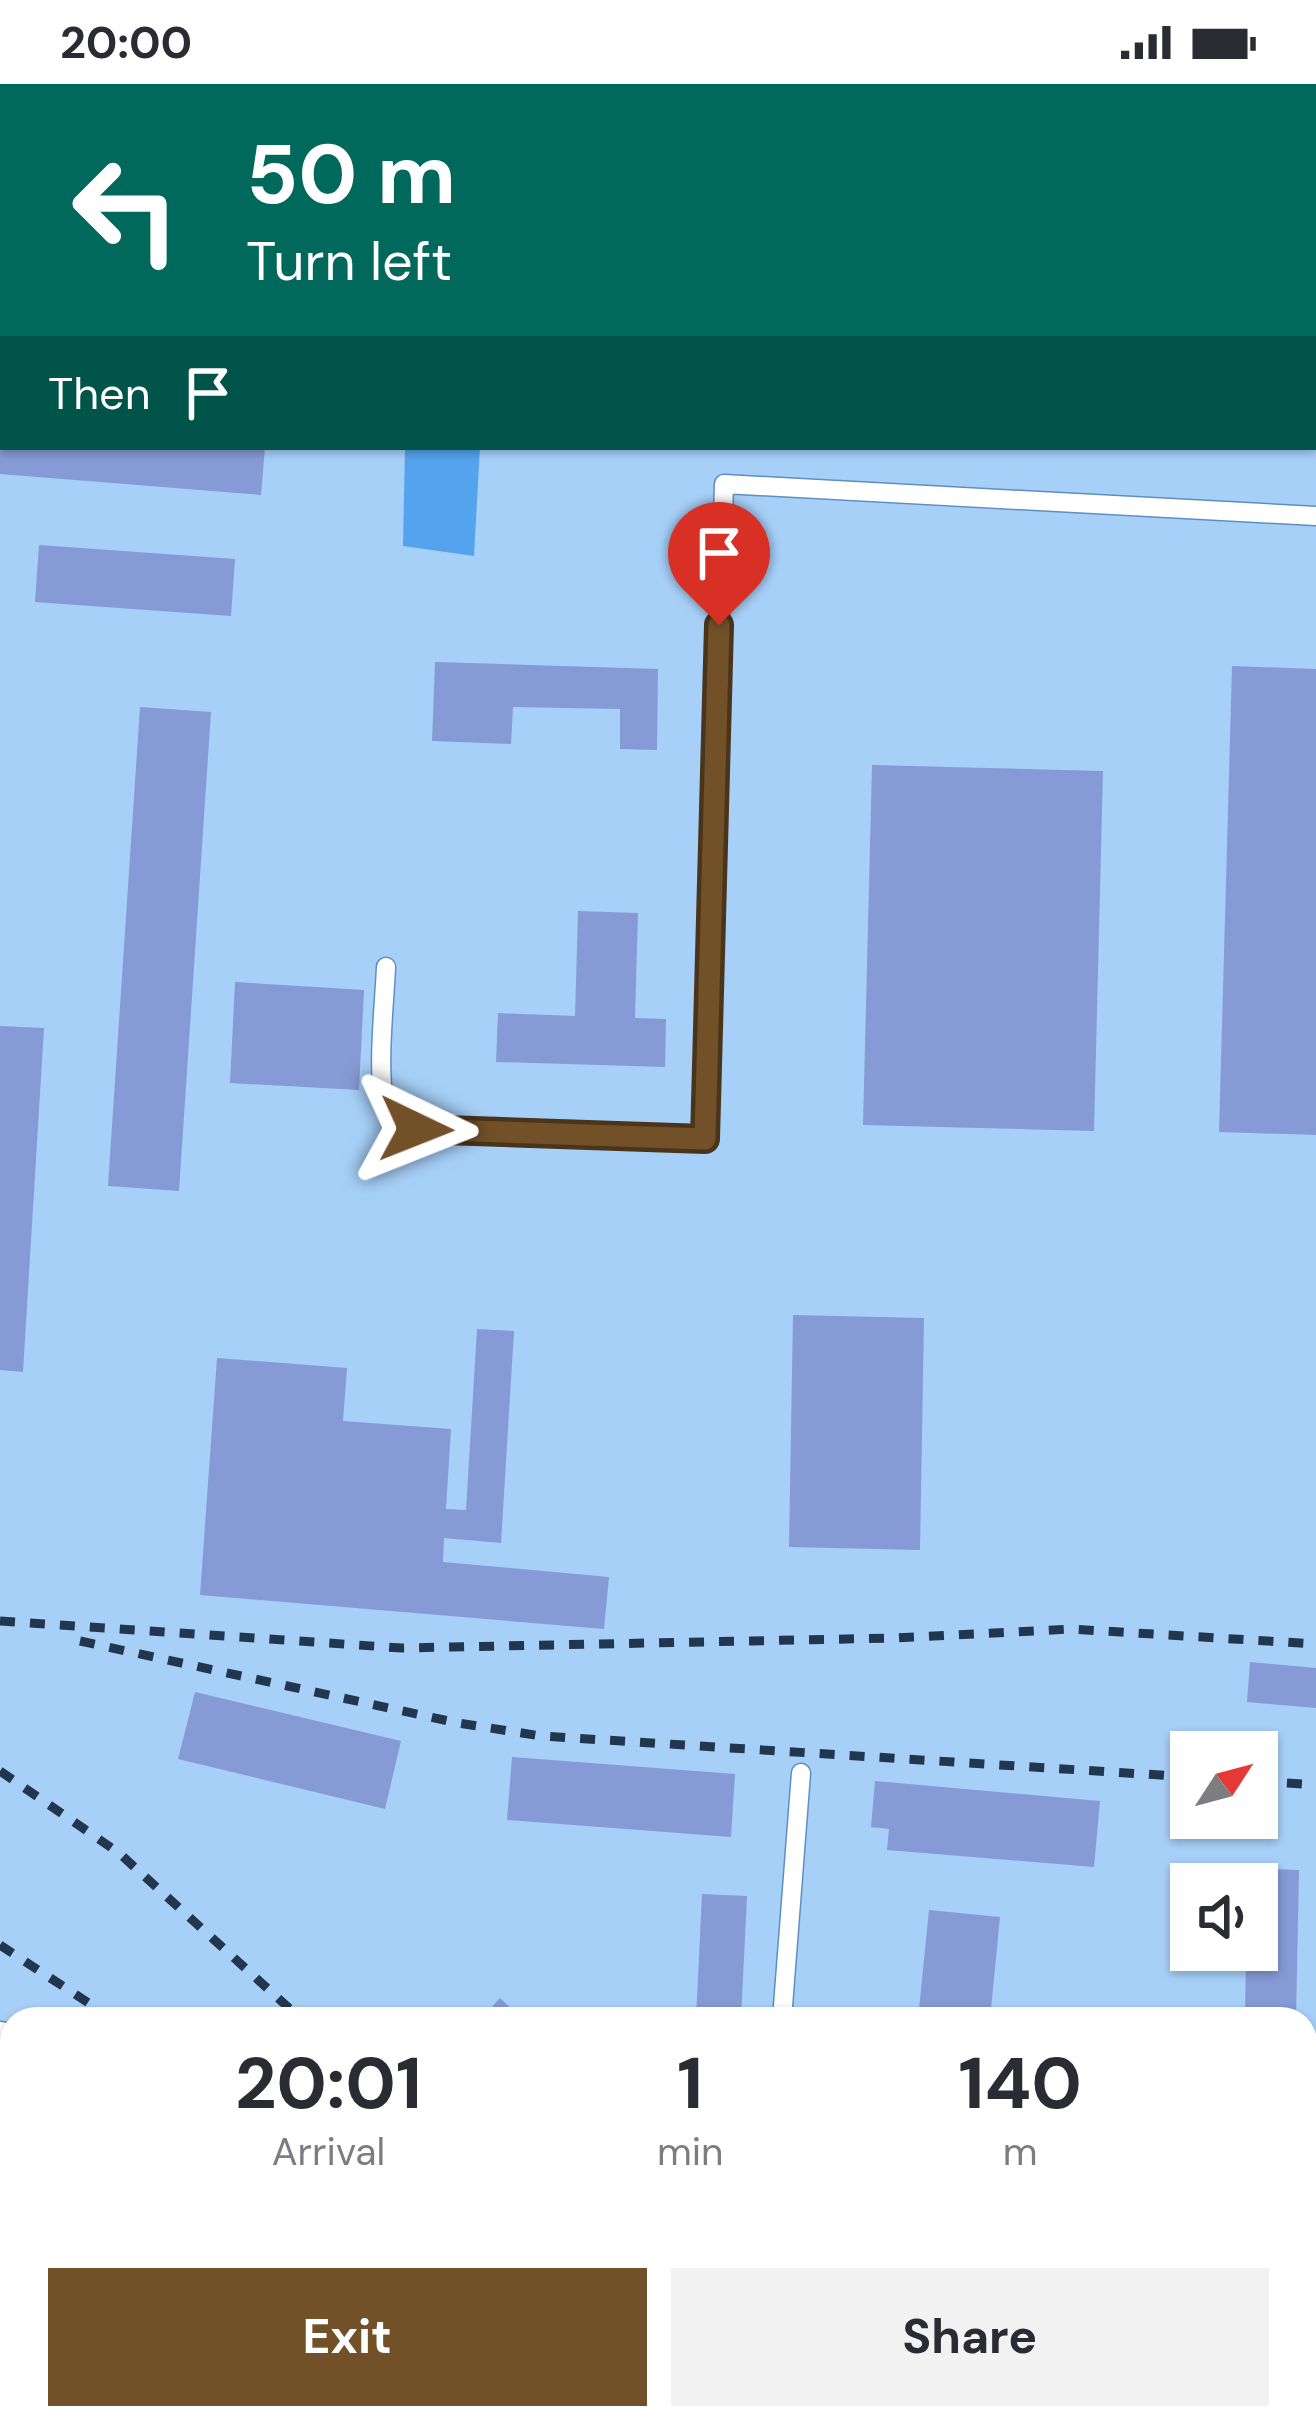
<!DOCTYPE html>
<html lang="en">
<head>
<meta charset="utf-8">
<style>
  body { margin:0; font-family:"DM Sans",sans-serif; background:#f2f2f3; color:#2b2b33; height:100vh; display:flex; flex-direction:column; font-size:45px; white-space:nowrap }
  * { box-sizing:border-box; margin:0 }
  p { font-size:39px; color:#7c7c81 }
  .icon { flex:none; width:66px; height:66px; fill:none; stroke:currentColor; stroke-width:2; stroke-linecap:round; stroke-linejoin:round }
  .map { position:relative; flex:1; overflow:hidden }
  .side { position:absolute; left:0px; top:1923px; width:1317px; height:423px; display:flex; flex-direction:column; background:#fff; border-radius:36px 36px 0 0; box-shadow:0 3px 9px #0004 }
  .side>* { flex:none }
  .hud { position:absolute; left:0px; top:0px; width:1317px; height:366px; box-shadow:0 3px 9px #0004; background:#00695c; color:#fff; overflow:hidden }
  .needle { width:78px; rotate:54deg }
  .buttons { position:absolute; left:1170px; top:1647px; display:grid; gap:24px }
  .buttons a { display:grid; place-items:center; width:108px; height:108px; border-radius:0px; background:#fff; box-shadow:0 3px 9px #0004; font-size:60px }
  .pin { position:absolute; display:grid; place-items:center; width:102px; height:102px; color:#fff; margin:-123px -51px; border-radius:50% 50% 50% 0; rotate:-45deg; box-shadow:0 0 12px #0007 }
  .pin .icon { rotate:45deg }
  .me { position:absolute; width:132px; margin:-66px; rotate:92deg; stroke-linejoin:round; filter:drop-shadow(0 0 9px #0008) }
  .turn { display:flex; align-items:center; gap:42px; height:252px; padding:0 48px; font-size:54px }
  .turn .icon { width:156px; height:156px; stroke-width:2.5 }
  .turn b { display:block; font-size:84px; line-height:102px }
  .then { display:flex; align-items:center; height:114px; padding:0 48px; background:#0003; gap:24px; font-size:45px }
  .eta { display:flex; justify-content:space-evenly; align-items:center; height:204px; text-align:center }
  .eta b { font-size:72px; font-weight:700; line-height:84px }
  .cta { display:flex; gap:24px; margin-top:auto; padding:24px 48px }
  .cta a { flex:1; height:138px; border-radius:0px; background:#725128; color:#fff; font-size:48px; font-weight:700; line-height:138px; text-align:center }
  .cta a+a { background:#f2f2f3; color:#2b2b33 }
  .status { display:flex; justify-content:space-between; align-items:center; height:84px; padding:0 60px; background:#fff; direction:ltr }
  .status svg { height:33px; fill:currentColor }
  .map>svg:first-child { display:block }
</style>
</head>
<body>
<div class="status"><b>20:00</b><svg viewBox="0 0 49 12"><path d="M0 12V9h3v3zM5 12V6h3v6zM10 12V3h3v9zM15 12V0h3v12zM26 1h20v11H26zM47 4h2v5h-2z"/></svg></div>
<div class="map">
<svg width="1316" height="2345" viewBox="0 0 1316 2345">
  <rect width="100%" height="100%" fill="#a7d0f9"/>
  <!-- water -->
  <path fill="#54a3ed" d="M 405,363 L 480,363 L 474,472 L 403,462 Z"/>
  <!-- building -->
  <path fill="#869ad5" d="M 0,363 L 265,363 L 261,411 L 0,390 Z
    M 39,461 L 235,475 L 231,532 L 35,518 Z
    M 435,578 L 658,585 L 657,666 L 620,665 L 620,625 L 513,623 L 511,660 L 432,657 Z
    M 1232,582 L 1316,585 L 1316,1051 L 1219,1048 Z
    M 140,623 L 211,628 L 179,1107 L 108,1102 Z
    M 872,681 L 1103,687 L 1094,1047 L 863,1041 Z
    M 578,827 L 638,829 L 635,934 L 666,935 L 665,983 L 496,978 L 498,929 L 575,932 Z
    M 235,898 L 364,906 L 359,1006 L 230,999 Z
    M 0,942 L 44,944 L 23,1288 L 0,1286 Z
    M 793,1231 L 924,1234 L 920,1466 L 789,1463 Z
    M 477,1245 L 514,1247 L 501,1459 L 444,1454 L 443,1478 L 609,1493 L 604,1545 L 200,1511 L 217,1274 L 347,1284 L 343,1337 L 451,1345 L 446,1425 L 466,1426 Z
    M 1250,1578 L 1316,1584 L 1316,1624 L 1247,1618 Z
    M 195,1608 L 401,1657 L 385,1725 L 178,1675 Z
    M 512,1673 L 735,1690 L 731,1753 L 507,1736 Z
    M 875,1697 L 1100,1717 L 1094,1783 L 887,1766 L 889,1745 L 871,1743 Z
    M 1248,1784 L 1299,1786 L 1296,1935 L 1245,1935 L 1246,1866 L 1257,1866 L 1257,1800 L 1248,1800 Z
    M 702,1810 L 747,1812 L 741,1935 L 696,1935 Z
    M 929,1826 L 1000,1833 L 990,1935 L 918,1935 Z
    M 500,1914 L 522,1935 L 481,1935 Z
    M 1071,2334 L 1143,2334 L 1141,2345 L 1070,2342 Z
    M 1247,2334 L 1291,2334 L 1291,2345 L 1246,2345 Z"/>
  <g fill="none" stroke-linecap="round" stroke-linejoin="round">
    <defs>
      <path id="service" d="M 1280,3 L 1281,0
        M 386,883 C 385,914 375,999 387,1024 C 394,1038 403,1041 417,1045 L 705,1056 L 724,400 L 1316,432
        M 782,1935 L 801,1689
        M 1305,2028 L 1316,2029"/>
      <path id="minor" d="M 0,1956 L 12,1965
        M 442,2334 L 451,2345"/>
    </defs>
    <!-- service casing -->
    <use href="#service" stroke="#5e8fbf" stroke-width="21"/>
    <!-- minor casing -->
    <use href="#minor" stroke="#5e8fbf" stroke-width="39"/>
    <!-- service -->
    <use href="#service" stroke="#fff" stroke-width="18"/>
    <!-- minor -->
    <use href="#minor" stroke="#fff" stroke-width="36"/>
    <!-- rail -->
    <path stroke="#22374d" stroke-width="9" stroke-dasharray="15 15" stroke-linecap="butt" d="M 0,1537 L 402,1564 L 896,1554 L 1071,1545 L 1316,1560
      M 80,1557 L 458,1639 L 541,1652 L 1191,1693
      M 0,1687 L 119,1769 L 301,1935
      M 1257,1697 L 1316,1701
      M 0,1861 L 113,1935
      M 535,2334 L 544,2345
      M 707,2334 L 718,2345"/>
  </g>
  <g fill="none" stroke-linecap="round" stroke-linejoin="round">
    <defs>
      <path id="route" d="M 416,1045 L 705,1055 L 719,541"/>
    </defs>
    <!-- route casing -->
    <use href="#route" stroke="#4a351a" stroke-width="30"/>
    <!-- route -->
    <use href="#route" stroke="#725128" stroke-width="21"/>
  </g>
</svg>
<div class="buttons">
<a><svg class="needle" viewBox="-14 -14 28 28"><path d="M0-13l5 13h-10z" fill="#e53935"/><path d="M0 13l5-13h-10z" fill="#7c7c81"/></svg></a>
<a><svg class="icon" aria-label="sound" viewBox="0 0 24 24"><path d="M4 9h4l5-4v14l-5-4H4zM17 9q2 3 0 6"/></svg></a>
</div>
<div class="pin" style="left:719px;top:541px;background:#d93025"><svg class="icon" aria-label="arrive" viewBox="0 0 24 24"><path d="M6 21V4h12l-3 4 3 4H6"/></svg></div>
<svg class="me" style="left:416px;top:1045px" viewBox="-20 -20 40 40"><path d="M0-17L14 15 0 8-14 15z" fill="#725128" stroke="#fff" stroke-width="4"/></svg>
<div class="hud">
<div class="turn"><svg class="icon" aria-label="left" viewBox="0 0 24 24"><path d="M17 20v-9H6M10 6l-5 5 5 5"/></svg><div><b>50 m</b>Turn left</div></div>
<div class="then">Then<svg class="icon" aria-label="arrive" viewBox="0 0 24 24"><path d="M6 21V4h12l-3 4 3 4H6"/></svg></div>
</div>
<section class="side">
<div class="eta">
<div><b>20:01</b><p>Arrival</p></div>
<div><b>1</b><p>min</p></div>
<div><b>140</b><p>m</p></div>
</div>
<div class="cta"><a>Exit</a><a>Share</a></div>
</section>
</div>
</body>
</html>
